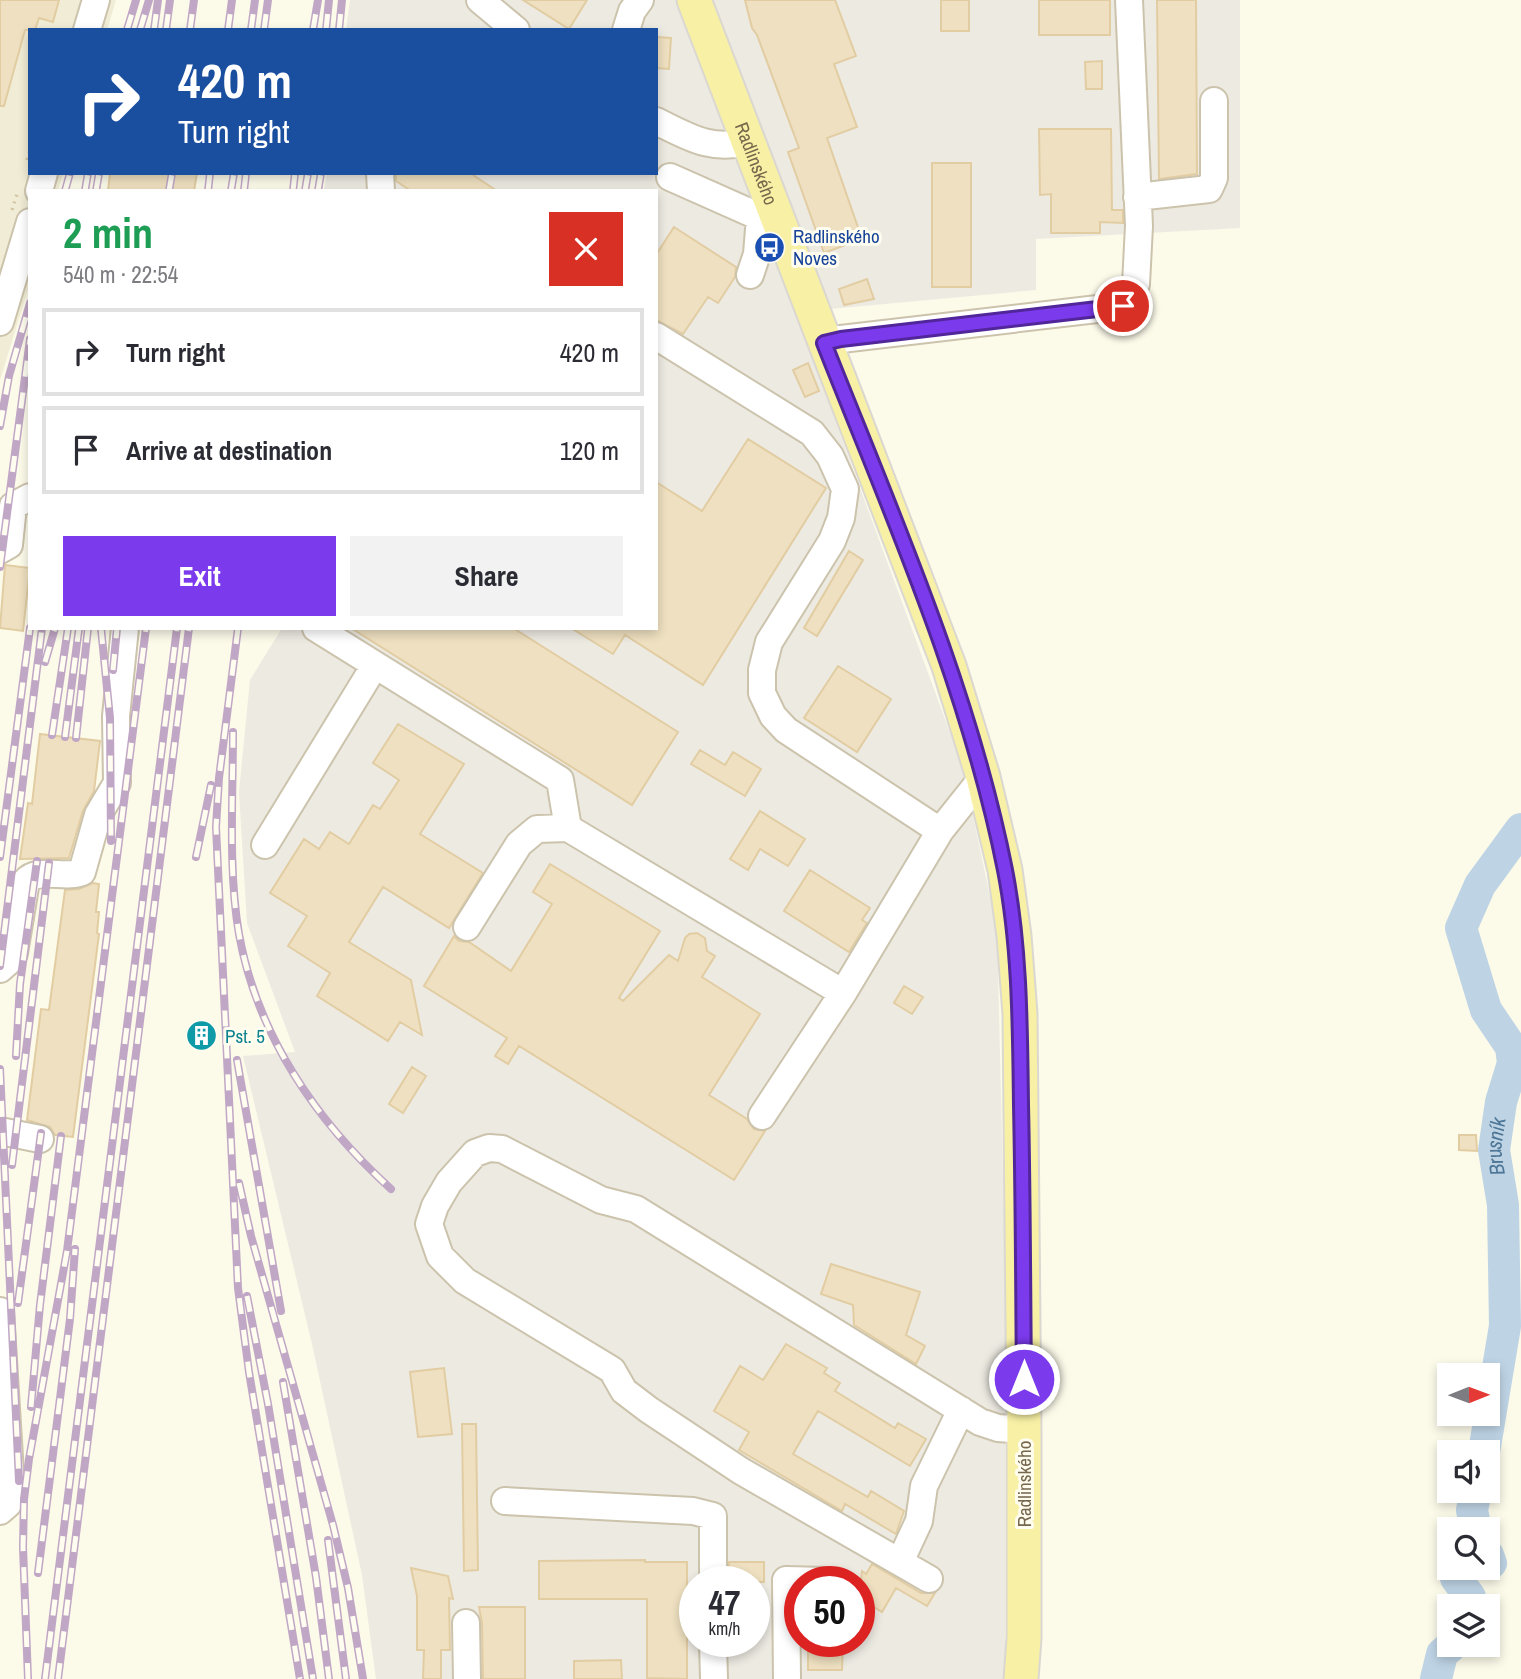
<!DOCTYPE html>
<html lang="en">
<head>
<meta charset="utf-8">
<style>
  body { margin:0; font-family:"Archivo Narrow",sans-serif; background:#f2f2f3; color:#2b2b33; height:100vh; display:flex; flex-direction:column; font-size:26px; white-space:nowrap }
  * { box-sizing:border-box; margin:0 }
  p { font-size:23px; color:#7c7c81 }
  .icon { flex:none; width:38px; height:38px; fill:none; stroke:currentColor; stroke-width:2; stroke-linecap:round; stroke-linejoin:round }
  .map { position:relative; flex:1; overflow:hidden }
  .sheet { position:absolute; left:28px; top:189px; width:630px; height:441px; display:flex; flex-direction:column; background:#fff; border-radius:0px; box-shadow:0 4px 10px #0003 }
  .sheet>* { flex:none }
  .guide { position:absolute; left:28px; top:28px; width:630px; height:147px; border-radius:0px; box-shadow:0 4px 10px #0003; background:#1a4fa0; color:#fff; overflow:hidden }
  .needle { width:46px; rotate:89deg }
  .controls { position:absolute; left:1437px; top:1363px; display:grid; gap:14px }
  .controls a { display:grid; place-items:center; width:63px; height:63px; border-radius:0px; background:#fff; box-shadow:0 4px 10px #0003; font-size:35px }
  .speed { position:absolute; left:679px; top:1566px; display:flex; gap:14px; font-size:35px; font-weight:700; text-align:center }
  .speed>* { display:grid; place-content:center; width:91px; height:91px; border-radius:50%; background:#fff; box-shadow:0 4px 10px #0003; line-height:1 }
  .speed small { font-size:18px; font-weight:400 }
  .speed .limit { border:10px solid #d22; background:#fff; color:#111 }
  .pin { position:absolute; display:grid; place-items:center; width:60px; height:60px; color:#fff; margin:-30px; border:4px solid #fff; border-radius:50%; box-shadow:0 2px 7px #0007 }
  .me { position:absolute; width:77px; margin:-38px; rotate:0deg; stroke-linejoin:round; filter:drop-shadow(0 0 5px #0008) }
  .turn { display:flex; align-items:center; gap:24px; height:147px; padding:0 35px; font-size:32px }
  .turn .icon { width:91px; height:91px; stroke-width:2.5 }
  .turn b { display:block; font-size:49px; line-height:60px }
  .round { display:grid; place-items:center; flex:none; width:74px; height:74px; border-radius:0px; background:#f2f2f3 }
  .summary { display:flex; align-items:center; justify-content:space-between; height:119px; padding:0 35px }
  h1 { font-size:42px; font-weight:800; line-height:52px; color:#1e9e55 }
  .cta { display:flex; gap:14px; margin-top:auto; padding:14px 35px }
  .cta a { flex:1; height:80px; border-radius:0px; background:#7c3aed; color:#fff; font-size:28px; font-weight:800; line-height:80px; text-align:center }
  .cta a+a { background:#f2f2f3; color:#2b2b33 }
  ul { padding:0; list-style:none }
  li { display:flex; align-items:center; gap:21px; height:88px; margin:0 14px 10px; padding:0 21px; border:4px solid #e1e1e2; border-radius:0px }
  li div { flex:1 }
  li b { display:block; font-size:26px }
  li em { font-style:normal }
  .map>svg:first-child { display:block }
</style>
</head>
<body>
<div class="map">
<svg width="1521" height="1679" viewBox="0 0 1521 1679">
  <rect width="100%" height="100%" fill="#fcfae9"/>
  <!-- residential -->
  <path fill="#f0ecd5" d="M 0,0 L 116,0 L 107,30 L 30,30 L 30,173 L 63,173 L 58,191 L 30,191 L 30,283 L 0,380 Z"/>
  <!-- industrial -->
  <path fill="#edeae2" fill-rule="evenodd" d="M 350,0 L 1240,0 L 1240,228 L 1036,239 L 1036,290 L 830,309 L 796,314 L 963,768 L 997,930 L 1005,1263 L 1005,1679 L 376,1679 L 362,1575 L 312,1344 L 243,1056 L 295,1052 L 247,923 L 239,792 L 250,680 L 282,628 L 656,628 L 656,191 L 324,191 L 327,173 L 656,173 L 656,30 L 346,30 ZM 695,1582 L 754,1582 L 754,1642 L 695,1642 ZM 800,1582 L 859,1582 L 859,1642 L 800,1642 Z"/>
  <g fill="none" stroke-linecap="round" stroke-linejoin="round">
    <!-- river -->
    <g stroke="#bed4e5" stroke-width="32">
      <path id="s1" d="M 1484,1452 L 1505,1326 L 1503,1205 L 1494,1150 L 1501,1102 L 1513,1063 L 1511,1047 L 1486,1010 L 1461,928 L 1480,885 L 1521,829"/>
      <path d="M 1476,1530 L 1472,1510 L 1476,1491"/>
      <path d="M 1488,1555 L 1491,1563 L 1488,1563"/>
      <path d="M 1460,1568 L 1456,1578 L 1470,1597 L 1470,1606"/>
      <path d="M 1436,1679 L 1442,1654 L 1452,1645"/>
    </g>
  </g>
  <!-- building -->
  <path fill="#eee0c0" stroke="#e2cda3" stroke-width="2" d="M 0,0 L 59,0 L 53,22 L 39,18 L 35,30 L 25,30 L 4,106 L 0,106 Z
    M 523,0 L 587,0 L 569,29 Z
    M 745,0 L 835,0 L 856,56 L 834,64 L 857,127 L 827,138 L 862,239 L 824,253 L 788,152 L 799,148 L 757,35 L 752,28 Z
    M 941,0 L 969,0 L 969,31 L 941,31 Z
    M 1039,0 L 1110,0 L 1110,35 L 1039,35 Z
    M 1157,0 L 1196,0 L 1197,174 L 1159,179 Z
    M 656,37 L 671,38 L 669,69 L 656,68 Z
    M 1102,61 L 1102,89 L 1086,89 L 1085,62 Z
    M 1039,129 L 1111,129 L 1112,210 L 1123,210 L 1123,223 L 1100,222 L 1100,233 L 1051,233 L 1051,194 L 1040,195 Z
    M 932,163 L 971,163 L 971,287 L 932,287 Z
    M 110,173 L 197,173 L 194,191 L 108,191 Z
    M 396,173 L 470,173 L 497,191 L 411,191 L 396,181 Z
    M 674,227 L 736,267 L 735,277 L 718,303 L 708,297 L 683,334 L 656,320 L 656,255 Z
    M 867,279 L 874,299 L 844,305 L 839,289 Z
    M 808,363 L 819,391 L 805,397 L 793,370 Z
    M 748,439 L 826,488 L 703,685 L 625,635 L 613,654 L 571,628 L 656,628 L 656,482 L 702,511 Z
    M 849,551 L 863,560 L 817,636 L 804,628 Z
    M 5,565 L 30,568 L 23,631 L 0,628 Z
    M 351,628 L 513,628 L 678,732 L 632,805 Z
    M 838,666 L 891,699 L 857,752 L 804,718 Z
    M 398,724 L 464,764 L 420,834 L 483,873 L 449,928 L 383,887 L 349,942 L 411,980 L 422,1035 L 400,1022 L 388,1041 L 317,996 L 330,973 L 288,946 L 307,916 L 270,893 L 304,839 L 319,849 L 330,832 L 349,844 L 373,805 L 380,809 L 399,780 L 373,763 Z
    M 40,734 L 100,741 L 94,791 L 83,811 L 69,858 L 20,859 L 28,803 L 32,804 Z
    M 700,750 L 725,765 L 733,752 L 761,769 L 745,796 L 691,764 Z
    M 760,811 L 805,839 L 788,866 L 760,849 L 748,870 L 730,859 Z
    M 550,864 L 660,931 L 619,998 L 623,1001 L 669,955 L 678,961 L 685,938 L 689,934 L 697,933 L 705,938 L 707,951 L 715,956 L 702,977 L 760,1014 L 709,1095 L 747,1119 L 754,1129 L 765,1131 L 734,1180 L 519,1046 L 508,1064 L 495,1056 L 507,1038 L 424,986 L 454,936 L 459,941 L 469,942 L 511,971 L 552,904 L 533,892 Z
    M 810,870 L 870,908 L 862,920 L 867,923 L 849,952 L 784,911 Z
    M 93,883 L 99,884 L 96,912 L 99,912 L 97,933 L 99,934 L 73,1137 L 55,1135 L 50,1127 L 27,1120 L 41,1009 L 49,1010 L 65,890 L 79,889 Z
    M 904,986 L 923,997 L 912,1014 L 894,1003 Z
    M 412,1067 L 426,1076 L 403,1113 L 389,1104 Z
    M 1459,1135 L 1476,1135 L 1477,1151 L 1459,1150 Z
    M 831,1264 L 920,1292 L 906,1335 L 925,1346 L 916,1364 L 854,1325 L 853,1305 L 821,1294 Z
    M 786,1344 L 827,1368 L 824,1373 L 840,1383 L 835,1391 L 895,1428 L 898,1423 L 926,1439 L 910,1466 L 818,1411 L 793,1454 L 868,1497 L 871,1491 L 904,1511 L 896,1534 L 845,1504 L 842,1511 L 739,1450 L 749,1432 L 714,1411 L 740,1366 L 763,1380 Z
    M 444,1368 L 452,1434 L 418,1437 L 410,1372 Z
    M 462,1424 L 476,1424 L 478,1570 L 464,1571 Z
    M 645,1560 L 645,1562 L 687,1562 L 687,1679 L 647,1678 L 647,1599 L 539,1599 L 539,1561 Z
    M 729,1562 L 764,1562 L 764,1582 L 729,1582 Z
    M 872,1564 L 921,1593 L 935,1593 L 927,1606 L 896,1588 L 882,1612 L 859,1598 L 862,1571 L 866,1574 Z
    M 411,1568 L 448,1576 L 453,1599 L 449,1598 L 450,1650 L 441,1650 L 441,1679 L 423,1679 L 424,1650 L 417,1650 L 417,1596 Z
    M 479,1607 L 525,1607 L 525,1679 L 483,1679 L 482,1623 Z
    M 808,1642 L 843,1642 L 842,1670 L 808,1670 Z
    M 621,1660 L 622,1679 L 574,1679 L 574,1661 Z"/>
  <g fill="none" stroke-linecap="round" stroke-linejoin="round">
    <defs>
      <path id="minor" d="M 480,0 L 516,30
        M 87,30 L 96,0
        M 626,30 L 632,11 L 640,0
        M 656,121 C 689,137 710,151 747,142
        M 380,173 L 381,191
        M 670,177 L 760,217 L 775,214
        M 39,191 L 44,173
        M 1137,197 L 1209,189 L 1214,178 L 1214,101
        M 750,275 L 757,254 L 760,217
        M 0,322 L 30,222
        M 656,336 L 812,433 L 830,456 L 845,489 L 841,518 L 832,541 L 769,642 L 762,670 L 762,693 L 773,716 L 786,730 L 940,831 L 983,777
        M 824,343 L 841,339 L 1123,306 L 1136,284 L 1139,226 L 1129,0
        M 0,550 L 9,545 L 13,506 L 30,497
        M 316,628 L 560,780 L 568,828 L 843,993 L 940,831
        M 265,845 L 375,665
        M 467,927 L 519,844 L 537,829 L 568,828
        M 0,969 L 8,962 L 14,953 L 26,881 C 38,867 66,879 82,872 L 98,815 L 117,783 L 116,716 L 125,628
        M 762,1116 L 843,993
        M 0,1131 L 40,1139
        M 0,1311 L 11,1490 L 8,1504 L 0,1511
        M 505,1501 L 693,1511 L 713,1516 L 713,1582
        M 900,1562 L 919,1521 L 924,1486 L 961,1410
        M 929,1579 L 741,1471 L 649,1410 L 624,1391 L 612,1370 L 465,1281 L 440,1256 L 429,1224 L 435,1206 L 449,1182 L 475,1153 L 489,1148 L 502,1149 L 601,1200 L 636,1209 L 980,1422 L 998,1428 L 1024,1430
        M 466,1623 L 467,1679
        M 713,1642 L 714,1679
        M 787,1679 L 786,1580 L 825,1581"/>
      <g id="major">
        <path id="s2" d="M 694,0 L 949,666 L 983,777 L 1005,870 L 1014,936 L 1020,1014 L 1024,1430 L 1024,1638 L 1021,1679"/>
      </g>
    </defs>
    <!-- minor casing -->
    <use href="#minor" stroke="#ccc3ac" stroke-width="30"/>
    <!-- major casing -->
    <use href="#major" stroke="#dbd7d1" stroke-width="37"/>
    <!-- path -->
    <path stroke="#d5c6a5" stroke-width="3.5" stroke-dasharray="2 5" stroke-linecap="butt" d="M 27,160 L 30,151
      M 12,210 L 17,194"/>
    <!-- minor -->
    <use href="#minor" stroke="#fff" stroke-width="26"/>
    <!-- major -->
    <use href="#major" stroke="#f7f0a5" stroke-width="33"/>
    <defs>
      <path id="rail" d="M 127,30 L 136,0
        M 140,30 L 149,0
        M 154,30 L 158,0
        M 166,30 L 170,0
        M 190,30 L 194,0
        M 228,30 L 232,0
        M 251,30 L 255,0
        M 264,30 L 268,0
        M 313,30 L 318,0
        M 326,30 L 329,0
        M 339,30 L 342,0
        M 65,191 L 70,173
        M 85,191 L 88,173
        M 96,191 L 99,173
        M 169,191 L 172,173
        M 208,191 L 210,173
        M 231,191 L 234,173
        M 244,191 L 246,173
        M 293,191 L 295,173
        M 305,191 L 308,173
        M 318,191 L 321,173
        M 0,426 L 9,376 L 30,303
        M 0,567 L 30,339
        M 101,628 L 110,718 L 111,841
        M 238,628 L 219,778 L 216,827 L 238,1288 L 249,1372 L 300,1679
        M 45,662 L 55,628
        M 113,670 L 117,628
        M 233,732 C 233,797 228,871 239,934 C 257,1035 316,1121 391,1189
        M 52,735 L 68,628
        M 65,737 L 79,628
        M 76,738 L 88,628
        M 0,857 L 30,628
        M 196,857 L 211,785
        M 0,966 L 42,628
        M 16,1056 L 20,984 L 37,861
        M 237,1060 L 281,1311
        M 0,1069 L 19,1481
        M 12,1165 L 49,863
        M 239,1183 L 251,1236 L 333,1525 L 348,1588 L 363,1679
        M 247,1296 L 268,1404 L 313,1679
        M 18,1303 L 41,1133
        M 283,1382 L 316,1577 L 329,1679
        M 31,1407 L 40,1305 L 61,1136
        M 328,1540 L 346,1679
        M 38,1573 L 70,1319 L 75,1249
        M 28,1679 L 23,1547 L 24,1499 L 29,1459 L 67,1251 L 146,628
        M 45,1679 L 177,628
        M 58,1679 L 189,628"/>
    </defs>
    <!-- rail casing -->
    <use href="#rail" stroke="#c1a7c6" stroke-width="8"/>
    <!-- rail -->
    <use href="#rail" stroke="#fefdf0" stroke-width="5" stroke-dasharray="16" stroke-linecap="butt"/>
  </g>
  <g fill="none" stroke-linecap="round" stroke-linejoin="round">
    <defs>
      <path id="route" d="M 1024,1379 C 1023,1288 1023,1196 1021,1105 C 1020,1027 1020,947 1005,870 C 969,688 892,515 824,343 L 841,339 L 1123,306"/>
    </defs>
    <!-- route casing -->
    <use href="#route" stroke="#51269a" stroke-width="18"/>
    <!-- route -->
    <use href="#route" stroke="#7c3aed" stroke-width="12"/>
  </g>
  <!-- icons -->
  <defs>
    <symbol id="bus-disc" viewBox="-11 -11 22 22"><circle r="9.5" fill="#1a4fb4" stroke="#fefdf0"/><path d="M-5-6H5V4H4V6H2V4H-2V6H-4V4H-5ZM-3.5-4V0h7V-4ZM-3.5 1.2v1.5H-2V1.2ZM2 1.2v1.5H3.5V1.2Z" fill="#fff"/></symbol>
    <symbol id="building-disc" viewBox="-11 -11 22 22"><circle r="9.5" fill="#0f9aa8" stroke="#fefdf0"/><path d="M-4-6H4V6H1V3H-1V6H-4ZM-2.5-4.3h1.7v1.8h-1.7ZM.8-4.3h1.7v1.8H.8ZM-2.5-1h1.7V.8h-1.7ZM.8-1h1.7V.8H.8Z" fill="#fff"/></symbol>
  </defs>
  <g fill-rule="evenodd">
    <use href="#bus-disc" x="752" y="230" width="35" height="35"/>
    <use href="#building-disc" x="184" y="1018" width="35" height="35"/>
  </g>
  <g text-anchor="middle" stroke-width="6" stroke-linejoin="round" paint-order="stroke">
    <!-- street labels -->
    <g font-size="19" fill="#76674d" stroke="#fefdf0">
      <text dy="7" stroke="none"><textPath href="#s2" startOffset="175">Radlinského</textPath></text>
      <text transform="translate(1024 1484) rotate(-90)" y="7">Radlinského</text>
    </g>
    <!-- transit labels -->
    <g font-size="19" fill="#164399" stroke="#fefdf0" text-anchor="start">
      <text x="793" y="243">Radlinského<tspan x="793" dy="22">Noves</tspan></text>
    </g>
    <!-- culture labels -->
    <g font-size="19" fill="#0d838f" stroke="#fefdf0" text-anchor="start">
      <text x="225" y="1043">Pst. 5</text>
    </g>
    <!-- water labels -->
    <g font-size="21" font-style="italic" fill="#4e7696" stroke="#fefdf0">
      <text dy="7" stroke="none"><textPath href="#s1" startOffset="308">Brusník</textPath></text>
    </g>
  </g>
</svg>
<div class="controls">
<a><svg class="needle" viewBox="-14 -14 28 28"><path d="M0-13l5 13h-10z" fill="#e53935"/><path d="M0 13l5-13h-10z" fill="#7c7c81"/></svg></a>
<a><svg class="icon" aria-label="sound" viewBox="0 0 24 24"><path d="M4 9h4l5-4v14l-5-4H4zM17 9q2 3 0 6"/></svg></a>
<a><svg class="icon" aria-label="search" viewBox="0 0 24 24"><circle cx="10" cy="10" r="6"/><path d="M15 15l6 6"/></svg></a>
<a><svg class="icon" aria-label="layers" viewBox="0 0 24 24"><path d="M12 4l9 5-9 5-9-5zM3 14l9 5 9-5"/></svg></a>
</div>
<div class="speed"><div>47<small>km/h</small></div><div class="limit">50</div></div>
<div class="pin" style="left:1123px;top:306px;background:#d93025"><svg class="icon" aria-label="arrive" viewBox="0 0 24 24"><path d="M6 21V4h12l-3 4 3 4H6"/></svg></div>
<svg class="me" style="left:1024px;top:1379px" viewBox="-20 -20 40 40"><circle r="17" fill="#7c3aed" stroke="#fff" stroke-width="3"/><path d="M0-11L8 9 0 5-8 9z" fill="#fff"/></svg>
<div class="guide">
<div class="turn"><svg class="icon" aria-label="right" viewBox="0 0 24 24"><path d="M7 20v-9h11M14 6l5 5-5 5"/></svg><div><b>420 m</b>Turn right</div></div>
</div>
<section class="sheet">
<div class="summary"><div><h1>2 min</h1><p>540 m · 22:54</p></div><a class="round" style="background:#d93025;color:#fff"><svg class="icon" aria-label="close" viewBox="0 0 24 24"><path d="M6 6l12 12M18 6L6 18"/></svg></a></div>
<ul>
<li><svg class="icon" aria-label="right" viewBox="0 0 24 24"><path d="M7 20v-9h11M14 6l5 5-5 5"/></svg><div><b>Turn right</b></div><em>420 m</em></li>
<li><svg class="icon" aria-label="arrive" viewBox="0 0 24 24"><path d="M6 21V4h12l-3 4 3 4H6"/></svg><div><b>Arrive at destination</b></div><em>120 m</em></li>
</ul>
<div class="cta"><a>Exit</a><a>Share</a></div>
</section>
</div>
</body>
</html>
